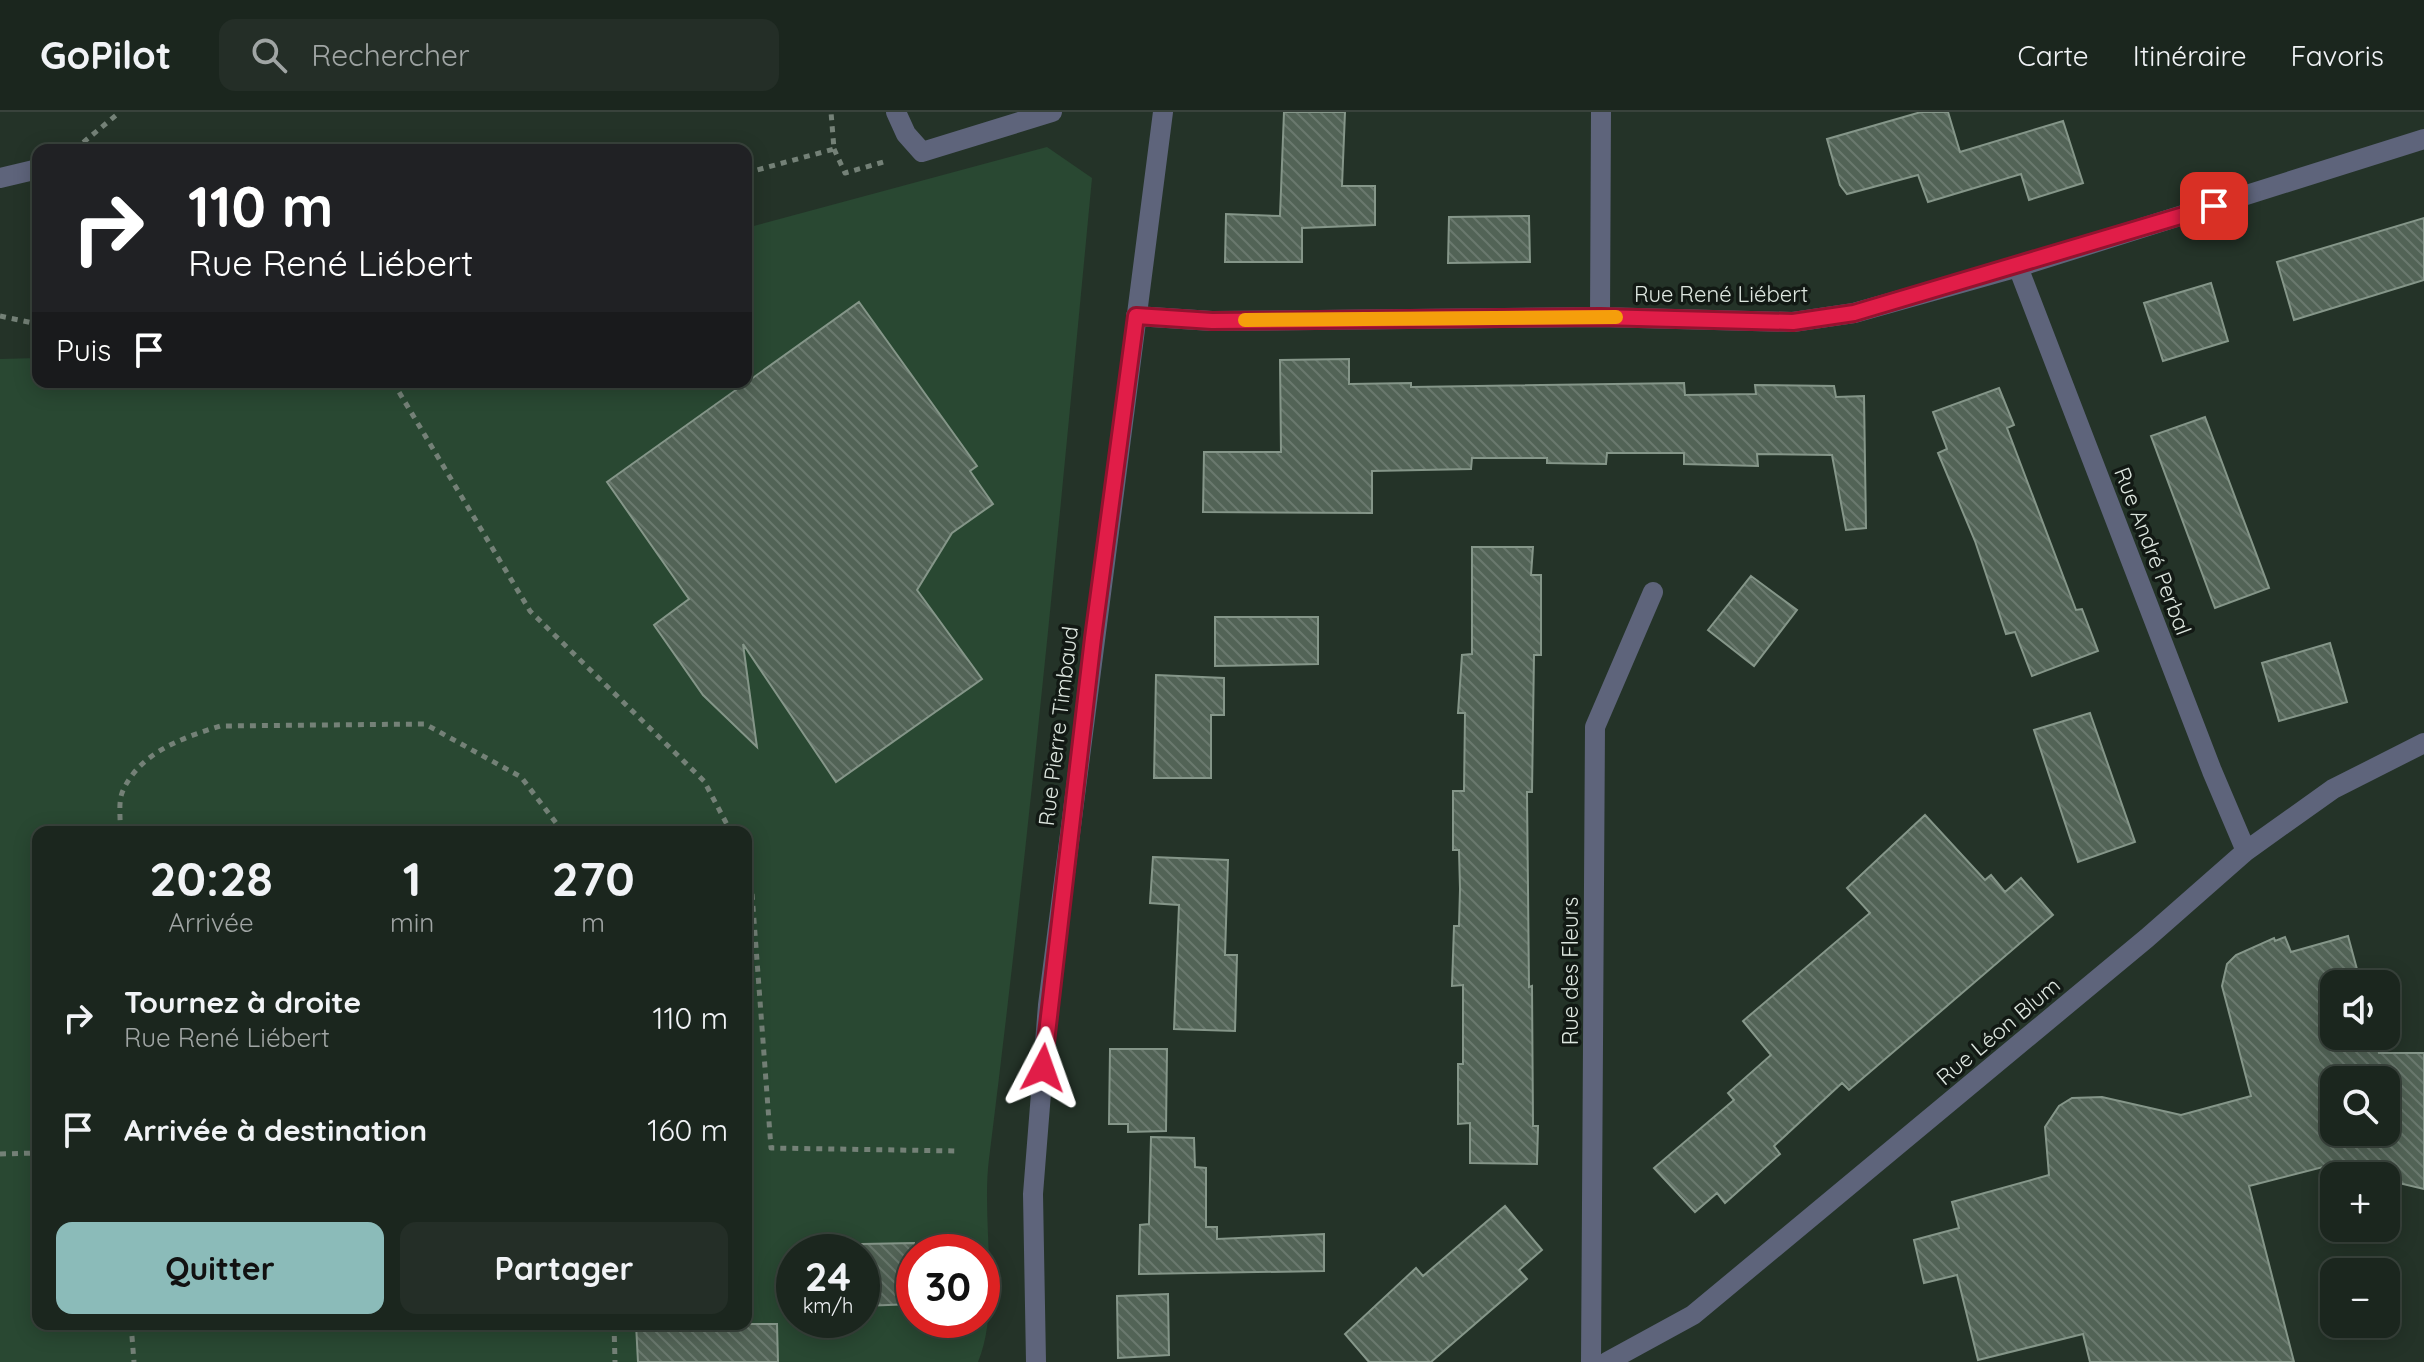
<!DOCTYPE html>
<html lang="fr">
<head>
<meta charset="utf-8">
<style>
  body { margin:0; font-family:Quicksand,sans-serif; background:#242e27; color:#f1f3f6; height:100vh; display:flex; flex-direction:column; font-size:30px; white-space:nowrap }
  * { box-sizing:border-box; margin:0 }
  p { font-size:26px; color:#a0a5a4 }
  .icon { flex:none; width:44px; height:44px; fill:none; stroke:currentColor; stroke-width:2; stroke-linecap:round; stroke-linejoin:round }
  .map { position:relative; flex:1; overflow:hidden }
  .drawer { position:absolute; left:32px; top:714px; width:720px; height:504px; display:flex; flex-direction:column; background:#1b261e; border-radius:16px; box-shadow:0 4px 20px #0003,0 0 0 2px #39433c }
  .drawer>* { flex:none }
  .hud { position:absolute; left:32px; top:32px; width:720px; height:244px; border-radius:16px; box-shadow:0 4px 20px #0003,0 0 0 2px #39433c; background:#202124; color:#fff; overflow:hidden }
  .buttons { position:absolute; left:2320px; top:858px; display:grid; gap:16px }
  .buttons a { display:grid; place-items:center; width:80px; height:80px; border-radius:16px; background:#1b261e; box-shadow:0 4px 20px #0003,0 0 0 2px #39433c; font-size:40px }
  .speed { position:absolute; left:776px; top:1122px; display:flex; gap:16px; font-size:40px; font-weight:700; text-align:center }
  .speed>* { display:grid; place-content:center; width:104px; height:104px; border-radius:50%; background:#1b261e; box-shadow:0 4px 20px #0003,0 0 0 2px #39433c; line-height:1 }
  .speed small { font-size:20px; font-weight:400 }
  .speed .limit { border:12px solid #d22; background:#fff; color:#111 }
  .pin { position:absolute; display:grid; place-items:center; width:68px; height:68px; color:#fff; margin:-34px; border-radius:16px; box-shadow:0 4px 12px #0006 }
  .me { position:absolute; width:88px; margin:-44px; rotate:4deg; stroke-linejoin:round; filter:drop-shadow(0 0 6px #0008) }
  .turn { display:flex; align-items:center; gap:28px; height:168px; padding:0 24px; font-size:36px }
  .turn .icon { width:104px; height:104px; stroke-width:2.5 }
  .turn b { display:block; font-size:56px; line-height:68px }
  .then { display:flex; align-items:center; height:76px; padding:0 24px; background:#0003; gap:16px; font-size:30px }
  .eta { display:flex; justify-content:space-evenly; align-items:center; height:136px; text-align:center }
  .eta b { font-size:48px; font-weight:700; line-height:56px }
  .cta { display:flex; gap:16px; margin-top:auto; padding:16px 24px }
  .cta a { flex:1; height:92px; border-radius:16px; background:#8bbbb9; color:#111; font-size:32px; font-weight:700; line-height:92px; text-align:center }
  .cta a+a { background:#242e27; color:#f1f3f6 }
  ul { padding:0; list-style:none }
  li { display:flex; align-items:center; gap:24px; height:112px; padding:0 24px }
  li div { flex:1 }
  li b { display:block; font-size:30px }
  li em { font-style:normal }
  header { display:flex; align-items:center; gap:48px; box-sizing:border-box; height:112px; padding:0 40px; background:#1b261e; border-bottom:2px solid #39433c }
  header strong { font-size:38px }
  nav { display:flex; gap:44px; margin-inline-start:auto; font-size:28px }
  .search { width:560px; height:72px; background:#242e27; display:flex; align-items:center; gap:20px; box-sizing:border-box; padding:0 28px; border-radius:16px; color:#a0a5a4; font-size:30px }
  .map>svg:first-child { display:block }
</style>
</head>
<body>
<header>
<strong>GoPilot</strong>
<div class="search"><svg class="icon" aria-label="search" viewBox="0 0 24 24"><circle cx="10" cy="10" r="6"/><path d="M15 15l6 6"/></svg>Rechercher</div>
<nav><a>Carte</a><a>Itinéraire</a><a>Favoris</a></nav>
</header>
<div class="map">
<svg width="2424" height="1250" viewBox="0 0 2424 1250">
  <defs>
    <pattern id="building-back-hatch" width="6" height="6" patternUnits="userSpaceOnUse" patternTransform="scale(2)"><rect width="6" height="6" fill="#526356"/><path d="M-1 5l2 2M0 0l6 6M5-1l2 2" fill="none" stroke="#6a796e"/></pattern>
  </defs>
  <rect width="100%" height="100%" fill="#243328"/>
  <!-- garden -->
  <path fill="#294832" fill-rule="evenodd" d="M 1047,35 L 1092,66 C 1061,393 1030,720 989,1047 C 981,1109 1001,1196 978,1250 L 0,1250 L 0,247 L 38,246 L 38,270 L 746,270 L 746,116 ZM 38,720 L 746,720 L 746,1212 L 38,1212 ZM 794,1140 L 862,1140 L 862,1208 L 794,1208 ZM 914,1140 L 982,1140 L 982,1208 L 914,1208 Z"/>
  <!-- building -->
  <path fill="url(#building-back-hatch)" stroke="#859689" stroke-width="2" fill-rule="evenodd" d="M 1284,0 L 1345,0 L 1342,74 L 1375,74 L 1375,113 L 1302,116 L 1302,150 L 1225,150 L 1226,102 L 1280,104 Z
    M 1921,0 L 1948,0 L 1960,40 L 2063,9 L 2083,71 L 2029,88 L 2021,62 L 1928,90 L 1918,63 L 1847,82 L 1840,73 L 1827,27 Z
    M 1529,104 L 1530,150 L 1448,151 L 1449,105 Z
    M 2424,106 L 2424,168 L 2294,208 L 2277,150 Z
    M 2211,171 L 2228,229 L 2163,249 L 2144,191 Z
    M 859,190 L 977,354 L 970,359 L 993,392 L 952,421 L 917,478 L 982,567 L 836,670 L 743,532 L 757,635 L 703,583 L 654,513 L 689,487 L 607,370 Z
    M 1349,247 L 1349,272 L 1411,271 L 1411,275 L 1684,271 L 1685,283 L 1756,282 L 1755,273 L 1834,274 L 1836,285 L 1864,284 L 1866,416 L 1846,418 L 1832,343 L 1757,342 L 1758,354 L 1684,352 L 1684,341 L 1607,341 L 1606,352 L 1547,351 L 1547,346 L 1472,346 L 1471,357 L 1372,359 L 1372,401 L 1203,400 L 1204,340 L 1281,340 L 1280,248 Z
    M 1999,276 L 2014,313 L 2007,316 L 2076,498 L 2082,497 L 2098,539 L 2032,564 L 2015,520 L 2006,522 L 1975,429 L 1938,341 L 1947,337 L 1933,300 Z
    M 2205,305 L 2269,476 L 2215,496 L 2151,324 Z
    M 1472,435 L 1533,435 L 1531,463 L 1541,463 L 1541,543 L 1534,543 L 1532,680 L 1527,680 L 1529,875 L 1532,874 L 1533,1014 L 1538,1014 L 1537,1052 L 1470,1051 L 1470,1011 L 1458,1012 L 1458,952 L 1463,952 L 1463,873 L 1452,874 L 1454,814 L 1459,814 L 1460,777 L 1459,738 L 1453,738 L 1453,679 L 1464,679 L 1465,601 L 1458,601 L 1462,543 L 1472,542 Z
    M 1751,464 L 1797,498 L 1754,554 L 1708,518 Z
    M 1215,505 L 1318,505 L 1318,552 L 1215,554 Z
    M 2330,531 L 2347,590 L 2279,609 L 2262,551 Z
    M 1156,563 L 1224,566 L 1224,603 L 1211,603 L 1211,666 L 1154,666 Z
    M 2090,601 L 2135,730 L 2078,750 L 2034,618 Z
    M 1925,703 L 1985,768 L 1991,763 L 2005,780 L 2021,766 L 2053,803 L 1849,978 L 1842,971 L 1774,1034 L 1780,1042 L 1725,1091 L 1717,1081 L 1695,1100 L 1654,1056 L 1734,988 L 1728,981 L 1771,943 L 1743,909 L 1870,801 L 1847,776 Z
    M 1153,745 L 1228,748 L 1225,843 L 1237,843 L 1235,919 L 1174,917 L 1179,793 L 1150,791 Z
    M 2348,824 L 2361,872 L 2334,872 L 2334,924 L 2375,924 L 2379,941 L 2424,941 L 2424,1077 L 2386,1068 L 2386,1064 L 2327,1054 L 2249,1074 L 2294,1250 L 2090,1250 L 2083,1222 L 1978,1248 L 1957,1163 L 1924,1171 L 1914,1128 L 1959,1116 L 1952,1090 L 2049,1063 L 2045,1015 L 2059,994 L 2072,986 L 2102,985 L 2181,1003 L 2251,984 L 2222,874 L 2227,852 L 2236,843 L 2274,826 L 2275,829 L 2285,825 L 2291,840 ZM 2334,968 L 2386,968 L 2386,1020 L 2334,1020 Z
    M 1110,937 L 1167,937 L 1166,1019 L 1128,1020 L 1128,1012 L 1109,1012 Z
    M 1151,1025 L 1194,1026 L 1195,1055 L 1206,1056 L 1206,1115 L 1217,1115 L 1217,1127 L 1324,1122 L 1324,1159 L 1139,1162 L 1140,1113 L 1149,1112 Z
    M 1505,1094 L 1542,1138 L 1519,1158 L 1527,1167 L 1431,1250 L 1369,1250 L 1345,1222 L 1416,1156 L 1423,1164 Z
    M 914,1131 L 914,1192 L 862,1194 L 862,1132 Z
    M 1168,1182 L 1169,1243 L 1118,1246 L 1117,1184 Z
    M 636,1212 L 777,1212 L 778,1250 L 638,1250 Z"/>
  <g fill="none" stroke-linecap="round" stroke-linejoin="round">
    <!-- path -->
    <path stroke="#748177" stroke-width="5" stroke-dasharray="6 6" stroke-linecap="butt" d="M 834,37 L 845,61 L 887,49
      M 74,38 L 120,0
      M 746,61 L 834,37 L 831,0
      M 0,204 L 38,212
      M 393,270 L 530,499 L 704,669 L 731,720
      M 120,720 C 121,709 118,692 122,681 C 138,641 182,626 220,614 L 425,612 L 521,665 L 563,720
      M 746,747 L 750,755 L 771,1036 L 959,1039
      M 0,1042 L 38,1041
      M 131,1212 L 134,1250
      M 614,1212 L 615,1250"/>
    <!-- lane -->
    <path stroke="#5e647b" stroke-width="20" d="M 896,0 L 906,22 L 922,40 L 1052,0
      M 0,66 L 38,57"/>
    <!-- street -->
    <path stroke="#5e647b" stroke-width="20" d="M 2018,155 L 2212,659 L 2246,739
      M 1136,204 L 1212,209 L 1600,205 L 1793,210 L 1854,201 L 2018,155 L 2424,27
      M 1600,205 L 1601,0
      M 1036,1250 L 1033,1082 L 1048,893 L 1163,0
      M 1591,1250 L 1595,615 L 1653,480
      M 1607,1250 L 1693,1203 L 2147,826 L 2246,739 L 2333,677 L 2424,631"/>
  </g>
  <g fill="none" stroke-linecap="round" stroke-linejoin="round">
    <defs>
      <path id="route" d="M 1043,956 L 1093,526 L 1136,204 L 1212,209 L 1600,205 L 1793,210 L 1854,201 L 2214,94"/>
    </defs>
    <!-- route casing -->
    <use href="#route" stroke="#92132f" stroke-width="20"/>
    <!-- route -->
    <use href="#route" stroke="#e11d48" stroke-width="14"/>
    <!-- slow -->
    <path stroke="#f59e0b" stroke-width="14" d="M 1245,208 L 1616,205"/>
  </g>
  <g text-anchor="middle" stroke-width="7" stroke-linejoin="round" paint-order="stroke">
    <!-- street labels -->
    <g font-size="22" fill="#dde6df" stroke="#121914">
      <text x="1721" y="190">Rue René Liébert</text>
      <text transform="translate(2153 439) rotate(69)" y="8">Rue André Perbal</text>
      <text transform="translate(1058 614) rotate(-83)" y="8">Rue Pierre Timbaud</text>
      <text transform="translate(1570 859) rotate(-90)" y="8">Rue des Fleurs</text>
      <text transform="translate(1998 919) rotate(-40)" y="8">Rue Léon Blum</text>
    </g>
  </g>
</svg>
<div class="buttons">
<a><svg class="icon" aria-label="sound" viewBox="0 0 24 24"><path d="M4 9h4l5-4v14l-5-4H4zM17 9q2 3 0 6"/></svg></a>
<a><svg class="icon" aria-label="search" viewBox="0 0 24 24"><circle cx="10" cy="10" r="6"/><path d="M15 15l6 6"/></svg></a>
<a>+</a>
<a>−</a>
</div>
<div class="speed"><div>24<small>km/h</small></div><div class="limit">30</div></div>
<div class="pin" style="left:2214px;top:94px;background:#d93025"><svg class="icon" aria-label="arrive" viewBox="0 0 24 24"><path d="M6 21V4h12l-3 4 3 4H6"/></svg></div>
<svg class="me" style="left:1043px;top:956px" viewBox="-20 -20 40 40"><path d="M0-17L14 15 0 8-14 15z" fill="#e11d48" stroke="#fff" stroke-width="4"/></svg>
<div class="hud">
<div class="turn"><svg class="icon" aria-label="right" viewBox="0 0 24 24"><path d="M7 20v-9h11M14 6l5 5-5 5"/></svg><div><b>110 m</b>Rue René Liébert</div></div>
<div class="then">Puis<svg class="icon" aria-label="arrive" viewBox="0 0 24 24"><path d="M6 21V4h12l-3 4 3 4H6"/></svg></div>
</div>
<section class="drawer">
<div class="eta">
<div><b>20:28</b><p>Arrivée</p></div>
<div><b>1</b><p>min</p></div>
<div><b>270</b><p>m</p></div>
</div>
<ul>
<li><svg class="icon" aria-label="right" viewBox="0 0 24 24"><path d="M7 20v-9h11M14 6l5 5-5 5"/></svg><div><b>Tournez à droite</b><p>Rue René Liébert</p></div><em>110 m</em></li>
<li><svg class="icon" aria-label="arrive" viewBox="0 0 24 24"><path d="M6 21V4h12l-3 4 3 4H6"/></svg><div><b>Arrivée à destination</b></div><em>160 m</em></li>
</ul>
<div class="cta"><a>Quitter</a><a>Partager</a></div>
</section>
</div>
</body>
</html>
